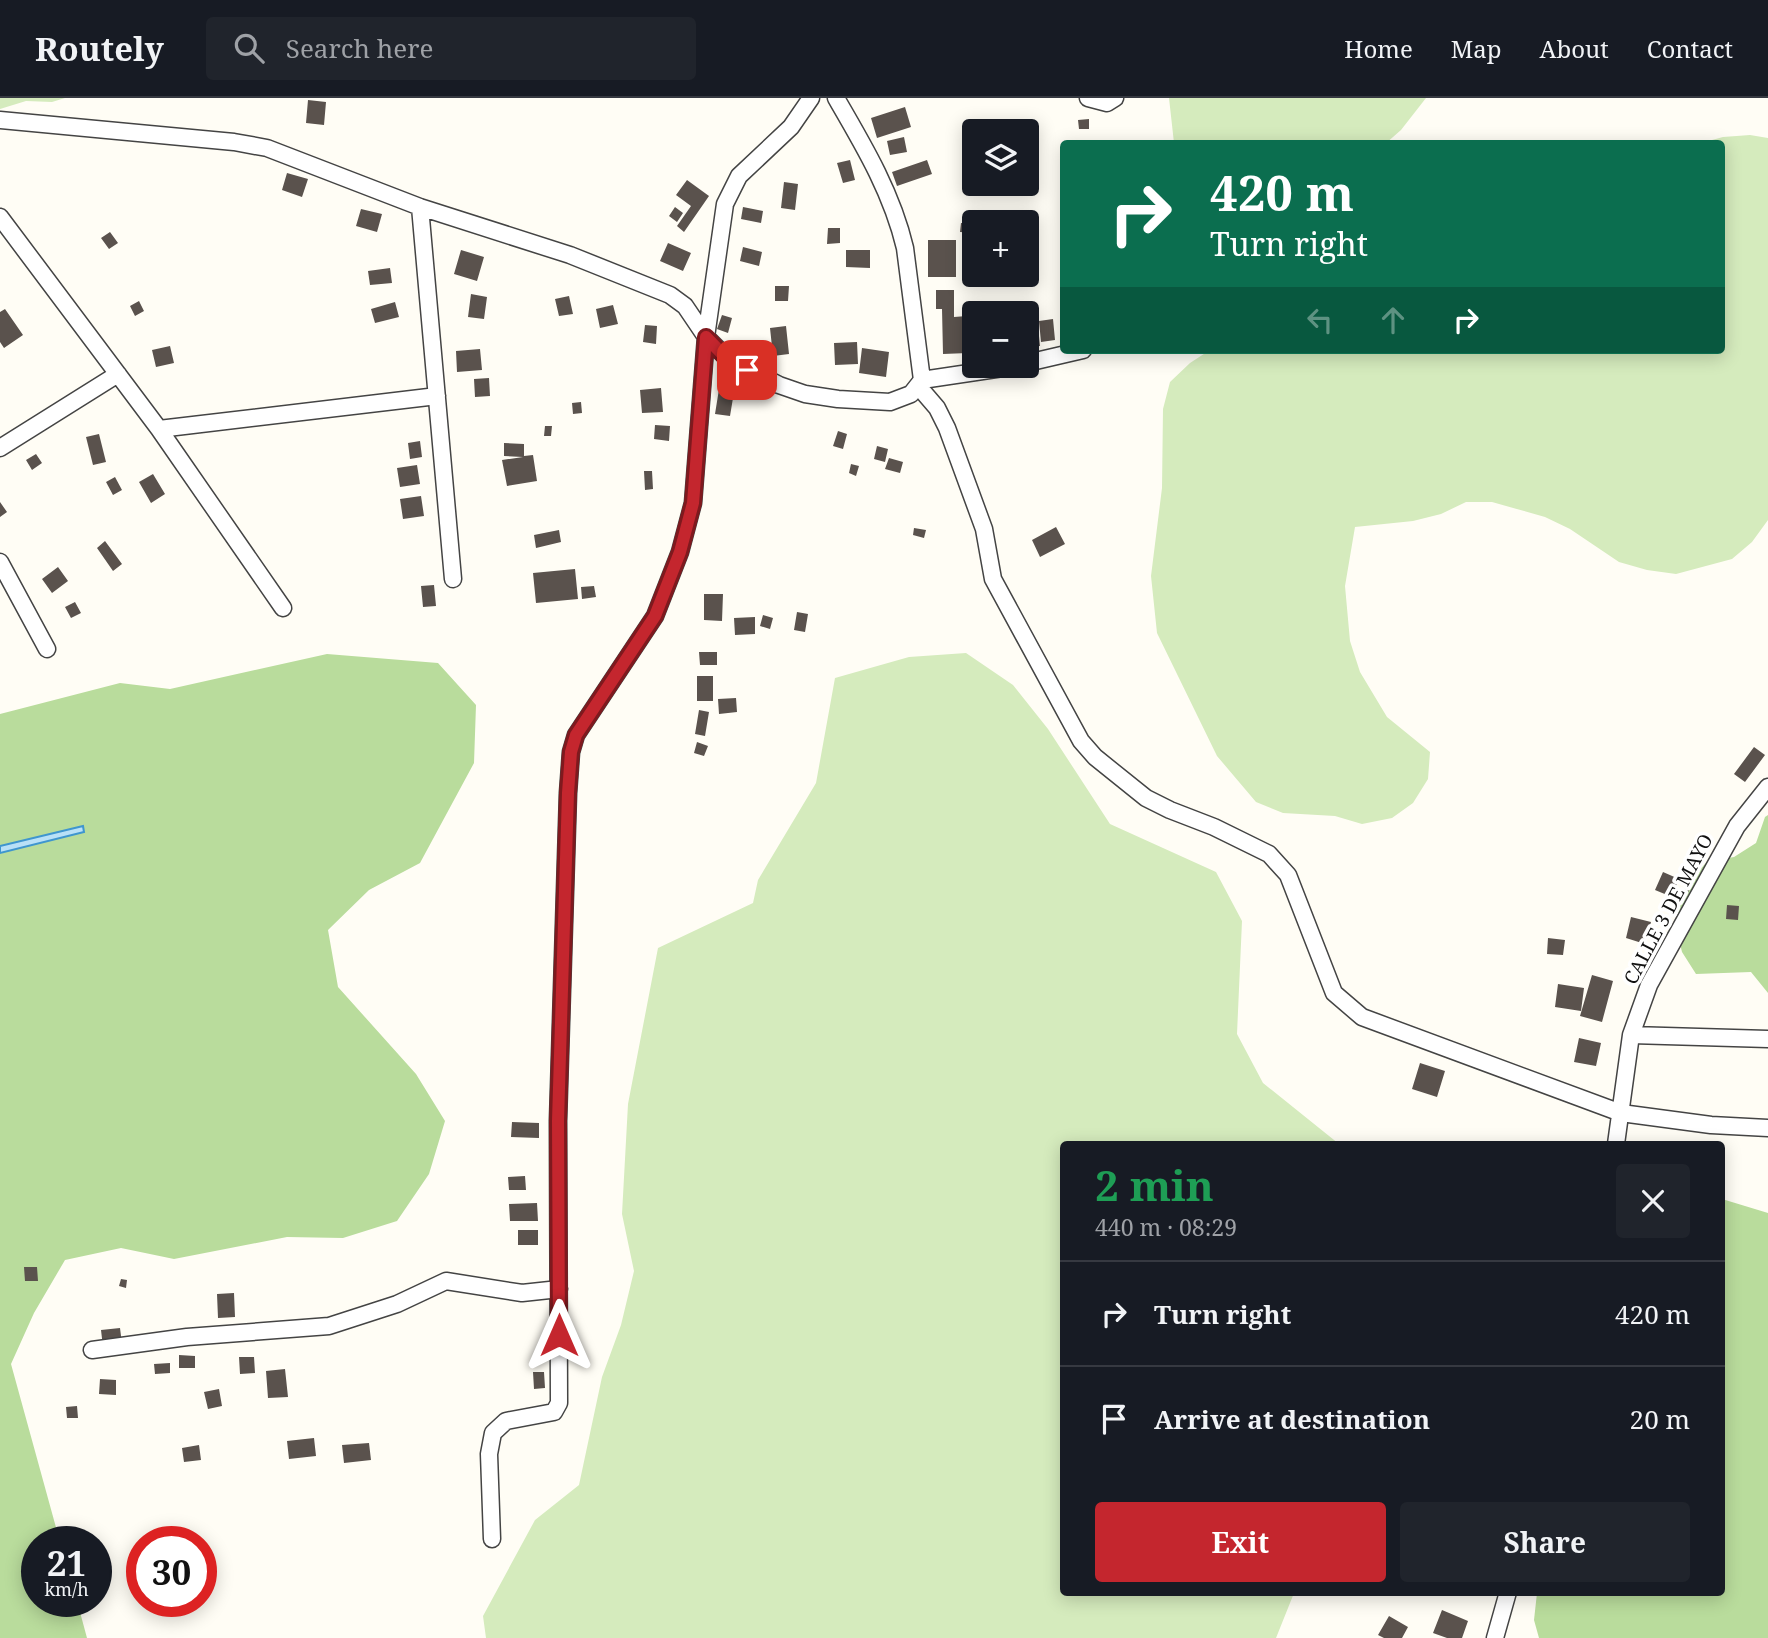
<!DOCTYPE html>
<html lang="en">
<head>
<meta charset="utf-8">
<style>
  body { margin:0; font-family:"Noto Serif",serif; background:#20242c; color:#f1f3f6; height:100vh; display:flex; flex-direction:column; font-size:26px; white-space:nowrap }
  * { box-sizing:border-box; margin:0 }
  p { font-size:23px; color:#9ea1a6 }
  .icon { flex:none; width:38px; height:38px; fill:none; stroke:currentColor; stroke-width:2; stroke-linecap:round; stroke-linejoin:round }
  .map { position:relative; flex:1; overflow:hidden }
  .sheet { position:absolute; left:1060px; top:1043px; width:665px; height:455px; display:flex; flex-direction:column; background:#171b24; border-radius:7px; box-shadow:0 4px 18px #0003 }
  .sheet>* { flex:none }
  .hud { position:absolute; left:1060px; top:42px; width:665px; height:214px; border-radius:7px; box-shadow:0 4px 18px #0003; background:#0b6e4f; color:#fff; overflow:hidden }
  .controls { position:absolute; left:962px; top:21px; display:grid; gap:14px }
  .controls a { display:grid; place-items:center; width:77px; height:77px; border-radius:7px; background:#171b24; box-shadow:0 4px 18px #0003; font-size:35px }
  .speed { position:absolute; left:21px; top:1428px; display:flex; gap:14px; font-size:35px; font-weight:700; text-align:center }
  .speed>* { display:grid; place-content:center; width:91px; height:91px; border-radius:50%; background:#171b24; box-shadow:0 4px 18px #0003; line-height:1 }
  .speed small { font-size:18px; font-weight:400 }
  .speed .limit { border:10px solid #d22; background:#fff; color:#111 }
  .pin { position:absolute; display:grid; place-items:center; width:60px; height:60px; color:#fff; margin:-30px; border-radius:14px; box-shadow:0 4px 10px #0006 }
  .me { position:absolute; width:77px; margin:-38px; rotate:0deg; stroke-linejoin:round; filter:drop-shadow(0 0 5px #0008) }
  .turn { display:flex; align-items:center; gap:24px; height:147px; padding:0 35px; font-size:32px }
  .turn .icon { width:91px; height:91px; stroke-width:2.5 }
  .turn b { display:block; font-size:49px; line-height:60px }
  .lanes { display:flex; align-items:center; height:66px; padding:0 35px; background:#0003; justify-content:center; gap:35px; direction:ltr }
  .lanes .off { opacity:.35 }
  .round { display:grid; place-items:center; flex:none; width:74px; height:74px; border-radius:7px; background:#20242c }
  .headline { display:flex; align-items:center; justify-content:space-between; height:119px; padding:0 35px }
  h1 { font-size:42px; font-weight:700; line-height:52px; color:#1e9e55 }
  .primary-button { display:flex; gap:14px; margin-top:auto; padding:14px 35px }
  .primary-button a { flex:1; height:80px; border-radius:7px; background:#c4262e; color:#fff; font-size:28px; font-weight:700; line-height:80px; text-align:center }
  .primary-button a+a { background:#20242c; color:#f1f3f6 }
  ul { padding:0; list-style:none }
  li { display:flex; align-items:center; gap:21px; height:105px; padding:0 35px; border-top:2px solid #363941 }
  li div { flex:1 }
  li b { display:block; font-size:26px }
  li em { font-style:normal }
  header { display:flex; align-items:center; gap:42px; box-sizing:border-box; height:98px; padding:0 35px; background:#171b24; border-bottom:2px solid #363941 }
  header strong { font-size:33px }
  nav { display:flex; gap:38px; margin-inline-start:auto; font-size:24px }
  .search { width:490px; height:63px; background:#20242c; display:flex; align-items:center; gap:18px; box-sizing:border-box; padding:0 24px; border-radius:7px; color:#9ea1a6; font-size:26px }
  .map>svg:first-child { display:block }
</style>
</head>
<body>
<header>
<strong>Routely</strong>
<div class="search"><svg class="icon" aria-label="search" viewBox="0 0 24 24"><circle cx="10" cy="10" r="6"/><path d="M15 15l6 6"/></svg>Search here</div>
<nav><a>Home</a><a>Map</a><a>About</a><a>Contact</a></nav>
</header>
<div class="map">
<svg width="1768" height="1540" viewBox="0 0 1768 1540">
  <rect width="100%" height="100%" fill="#fffdf5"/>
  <!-- green -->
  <path fill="#d5ebbd" d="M 0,0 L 65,0 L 52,4 L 26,3 L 0,11 Z
    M 1169,0 L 1426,0 L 1401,32 L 1385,46 L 1174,45 Z
    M 1750,37 L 1768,40 L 1768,422 L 1752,444 L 1732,461 L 1676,476 L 1647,472 L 1619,464 L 1570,431 L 1545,419 L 1492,404 L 1466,404 L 1441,416 L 1413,423 L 1355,429 L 1345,488 L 1350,543 L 1360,574 L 1387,619 L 1430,654 L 1428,681 L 1413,705 L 1392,720 L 1362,726 L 1335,718 L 1283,715 L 1256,704 L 1217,658 L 1157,535 L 1151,478 L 1162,390 L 1163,311 L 1170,284 L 1190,265 L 1210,252 L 1722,252 L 1722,46 L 1701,45 L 1723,39 Z
    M 966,555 L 1013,587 L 1048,631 L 1110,726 L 1216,774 L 1242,823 L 1237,936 L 1263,985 L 1339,1046 L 1064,1046 L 1064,1494 L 1294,1495 L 1276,1540 L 486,1540 L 483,1518 L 535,1422 L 579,1387 L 602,1279 L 621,1227 L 634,1173 L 622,1116 L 628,1006 L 658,850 L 753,805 L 758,782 L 816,685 L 835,580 L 909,559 Z"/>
  <!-- forest -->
  <path fill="#b9dc9c" d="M 327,556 L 438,565 L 476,607 L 474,665 L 420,765 L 369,792 L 328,832 L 338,889 L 416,976 L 445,1023 L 429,1076 L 397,1123 L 343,1140 L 287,1139 L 174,1161 L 121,1150 L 65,1162 L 34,1215 L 11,1266 L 60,1444 L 37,1444 L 37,1503 L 77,1503 L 87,1540 L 0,1540 L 0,616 L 120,585 L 170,591 Z
    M 1768,717 L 1768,895 L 1751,874 L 1696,876 L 1682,854 L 1676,829 L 1680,801 L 1689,782 L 1707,764 L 1734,759 L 1756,745 L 1765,719 Z
    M 1722,1101 L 1768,1115 L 1768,1540 L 1539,1540 L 1534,1522 L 1537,1495 L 1722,1494 Z"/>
  <!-- water -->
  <path fill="#b9e0f7" stroke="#3f96cf" stroke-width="2" d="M 83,728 L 84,734 L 0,755 L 0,748 Z"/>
  <!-- building -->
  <path fill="#5a524d" d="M 308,2 L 326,4 L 324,27 L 306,25 Z
    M 905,9 L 911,29 L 877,40 L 871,20 Z
    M 1089,21 L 1089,31 L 1079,31 L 1078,22 Z
    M 904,39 L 907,54 L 890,57 L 887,43 Z
    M 850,62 L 855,82 L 843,85 L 837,65 Z
    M 927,62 L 932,76 L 897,88 L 892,74 Z
    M 287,75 L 308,81 L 302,99 L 282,92 Z
    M 687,82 L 709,98 L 684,134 L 677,128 L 691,108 L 676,97 Z
    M 784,84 L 798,86 L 795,112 L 781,110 Z
    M 675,109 L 683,115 L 677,124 L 669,118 Z
    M 743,109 L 763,113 L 761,125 L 741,121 Z
    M 361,111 L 382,116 L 377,134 L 356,128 Z
    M 961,125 L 975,126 L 975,135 L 960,134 Z
    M 828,130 L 840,130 L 840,145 L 827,146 Z
    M 110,134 L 118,145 L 109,151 L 101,140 Z
    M 928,142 L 956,142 L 956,179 L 928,179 Z
    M 668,145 L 691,155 L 683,173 L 660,163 Z
    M 743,149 L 762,154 L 759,168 L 740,163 Z
    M 461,152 L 484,159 L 477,183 L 454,176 Z
    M 846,152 L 870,152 L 870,170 L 846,169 Z
    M 962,161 L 975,161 L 975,174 L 962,174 Z
    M 390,170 L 392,185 L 370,187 L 368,173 Z
    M 775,188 L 789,188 L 788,203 L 775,203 Z
    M 936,192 L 954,192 L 954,219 L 967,218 L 968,255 L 943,256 L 942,211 L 936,211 Z
    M 471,196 L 487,199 L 484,221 L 468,219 Z
    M 569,198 L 573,216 L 559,218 L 555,201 Z
    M 139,203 L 144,213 L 135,218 L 130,208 Z
    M 395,204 L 399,219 L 375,225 L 371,211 Z
    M 613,207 L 618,226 L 600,230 L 596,211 Z
    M 996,210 L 996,215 L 975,215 L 975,221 L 972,221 L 972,211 Z
    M 5,211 L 23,237 L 4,250 L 0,244 L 0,214 Z
    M 722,217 L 732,220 L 728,235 L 717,231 Z
    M 1053,221 L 1055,242 L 1041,244 L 1039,223 Z
    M 645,227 L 657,228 L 656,246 L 643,244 Z
    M 786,228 L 789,256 L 773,258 L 770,230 Z
    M 1038,228 L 1040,248 L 1027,249 L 1027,229 Z
    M 857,244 L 858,266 L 835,267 L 834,245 Z
    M 170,248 L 174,265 L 156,269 L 152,252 Z
    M 862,250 L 889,254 L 886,279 L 859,275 Z
    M 480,251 L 482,272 L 457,274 L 456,253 Z
    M 489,280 L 490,298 L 475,299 L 474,281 Z
    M 720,285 L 735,288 L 730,318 L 715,316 Z
    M 661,290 L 663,314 L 642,315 L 640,292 Z
    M 581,304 L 582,315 L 573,316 L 572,305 Z
    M 655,327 L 670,328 L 669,343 L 654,341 Z
    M 545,328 L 552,328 L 551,338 L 544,338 Z
    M 838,333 L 847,336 L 843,351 L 833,348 Z
    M 99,336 L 106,364 L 93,367 L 86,339 Z
    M 420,343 L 422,359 L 410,361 L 408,345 Z
    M 504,345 L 524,346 L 524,358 L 533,357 L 537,383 L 507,388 L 502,362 L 523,359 L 504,358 Z
    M 877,348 L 888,351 L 885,364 L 874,361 Z
    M 36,356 L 42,365 L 32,372 L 26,362 Z
    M 889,360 L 903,364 L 900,375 L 885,371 Z
    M 851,366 L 859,368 L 856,378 L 849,375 Z
    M 417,367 L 420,386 L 400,389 L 397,370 Z
    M 644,373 L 652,373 L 653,391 L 645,392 Z
    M 153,376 L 165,396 L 151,405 L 139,384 Z
    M 115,379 L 122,392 L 113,397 L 106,384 Z
    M 421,398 L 424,418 L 403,421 L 400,401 Z
    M 0,404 L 7,414 L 0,419 Z
    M 1056,429 L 1065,446 L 1040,459 L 1032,442 Z
    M 914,430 L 926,432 L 924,440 L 913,437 Z
    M 559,432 L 561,444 L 536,450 L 534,437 Z
    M 105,443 L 122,466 L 113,473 L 97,450 Z
    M 58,469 L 68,483 L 52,495 L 42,481 Z
    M 575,471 L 578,501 L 536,505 L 533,475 Z
    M 434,487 L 436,508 L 423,509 L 421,488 Z
    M 594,488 L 596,499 L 582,501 L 581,489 Z
    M 704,496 L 723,496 L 722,523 L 704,522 Z
    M 75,504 L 81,515 L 71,520 L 65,509 Z
    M 797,514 L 808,516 L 805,534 L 794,532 Z
    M 763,517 L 773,520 L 770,531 L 760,528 Z
    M 755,519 L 755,536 L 735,537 L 734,520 Z
    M 699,554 L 717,554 L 717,567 L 700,567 Z
    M 697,578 L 713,578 L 713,603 L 697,603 Z
    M 736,600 L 737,614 L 719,616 L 718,601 Z
    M 699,612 L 709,614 L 705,638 L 695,636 Z
    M 697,644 L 708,648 L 704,658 L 694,655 Z
    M 1754,649 L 1765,657 L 1745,684 L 1734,676 Z
    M 1663,774 L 1679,781 L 1672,799 L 1655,792 Z
    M 1689,782 L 1693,784 L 1684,803 L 1680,801 Z
    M 1727,807 L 1739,808 L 1738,822 L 1726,821 Z
    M 1631,819 L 1651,824 L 1645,846 L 1626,840 Z
    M 1548,840 L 1565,842 L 1563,857 L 1547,856 Z
    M 1592,877 L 1613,883 L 1602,924 L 1580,918 Z
    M 1558,886 L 1584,890 L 1581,913 L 1555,909 Z
    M 1579,940 L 1601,945 L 1596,968 L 1574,964 Z
    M 1420,965 L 1445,973 L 1437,999 L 1412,991 Z
    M 512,1024 L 539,1025 L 539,1040 L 511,1039 Z
    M 525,1078 L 526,1092 L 509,1092 L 508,1079 Z
    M 537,1105 L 538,1123 L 510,1123 L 509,1106 Z
    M 518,1132 L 538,1132 L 538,1147 L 518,1147 Z
    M 24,1169 L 37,1169 L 38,1183 L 25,1183 Z
    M 121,1181 L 127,1182 L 126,1190 L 119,1188 Z
    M 234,1195 L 235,1219 L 218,1220 L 217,1196 Z
    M 120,1230 L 122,1246 L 103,1249 L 101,1232 Z
    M 179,1257 L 195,1258 L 195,1270 L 179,1270 Z
    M 239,1259 L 254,1259 L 255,1275 L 240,1276 Z
    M 170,1265 L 170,1275 L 155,1276 L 154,1266 Z
    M 285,1271 L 288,1299 L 268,1300 L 266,1273 Z
    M 533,1274 L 544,1274 L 545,1290 L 534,1291 Z
    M 100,1281 L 116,1282 L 116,1297 L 99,1296 Z
    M 219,1291 L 222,1308 L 208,1311 L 204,1294 Z
    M 77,1308 L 78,1320 L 67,1320 L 66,1309 Z
    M 314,1340 L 316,1358 L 289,1361 L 287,1343 Z
    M 369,1345 L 371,1362 L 344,1365 L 342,1347 Z
    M 199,1347 L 201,1362 L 184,1364 L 182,1350 Z
    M 1442,1512 L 1468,1523 L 1462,1540 L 1447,1540 L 1433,1535 Z
    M 1389,1518 L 1408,1529 L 1402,1540 L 1384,1540 L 1378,1537 Z"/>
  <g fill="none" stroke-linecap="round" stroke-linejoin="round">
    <defs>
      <path id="street" d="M 1088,0 L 1107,5 L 1115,0
        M 0,22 L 234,44 L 267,50 L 420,109 L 570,157 L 670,197 L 685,208 L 706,239 L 728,261 L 779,287 L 805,296 L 838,301 L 890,304 L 911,296 L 922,282 L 905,150 C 892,95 864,48 836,0
        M 420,109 L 453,481
        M 0,119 L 159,331 L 283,510
        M 1027,265 L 1083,252
        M 922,282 L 1016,268
        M 919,289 L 937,310 L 947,330 L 984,431 L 993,481 L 1081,643 L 1095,659 L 1146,700 L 1170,712 L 1214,729 L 1269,756 L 1288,777 L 1334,895 L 1362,919 L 1621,1015 L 1711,1027 L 1768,1030
        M 159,331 L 437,298
        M 0,350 L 118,276
        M 0,464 L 47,551
        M 1631,937 L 1768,941
        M 1616,1046 L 1631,937 L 1649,887 L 1737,728 L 1768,689
        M 92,1252 L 187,1239 L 329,1228 L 397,1206 L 446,1183 L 522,1195 L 559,1191
        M 492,1441 L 489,1356 L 493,1335 L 506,1323 L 554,1314 L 559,1305 L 558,1023 L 568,695 L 571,654 L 576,637 L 655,518 L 680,454 L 693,405 L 706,239 L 725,106 L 739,78 L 791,29 L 811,0
        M 1495,1540 L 1508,1494"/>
    </defs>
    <!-- street casing -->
    <use href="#street" stroke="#444" stroke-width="19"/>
    <!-- street -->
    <use href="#street" stroke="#fff" stroke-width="16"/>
  </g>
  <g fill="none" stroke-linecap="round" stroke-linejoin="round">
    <defs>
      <path id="route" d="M 559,1237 L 558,1023 L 568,695 L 571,654 L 576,637 L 655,518 L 680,454 L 693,405 L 706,239 L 727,261 L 747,272"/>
    </defs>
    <!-- route casing -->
    <use href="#route" stroke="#7f191e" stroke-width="18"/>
    <!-- route -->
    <use href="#route" stroke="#c4262e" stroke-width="12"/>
  </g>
  <g text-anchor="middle" stroke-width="7" stroke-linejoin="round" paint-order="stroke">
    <!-- street labels -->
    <g font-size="19" fill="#111" stroke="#fff">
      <text transform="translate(1668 811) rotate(-62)" y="7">CALLE 3 DE MAYO</text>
    </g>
  </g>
</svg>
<div class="controls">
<a><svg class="icon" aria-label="layers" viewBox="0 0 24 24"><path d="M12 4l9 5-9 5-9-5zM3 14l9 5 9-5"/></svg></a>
<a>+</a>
<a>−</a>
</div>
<div class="speed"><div>21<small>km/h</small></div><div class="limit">30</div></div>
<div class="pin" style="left:747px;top:272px;background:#d93025"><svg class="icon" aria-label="arrive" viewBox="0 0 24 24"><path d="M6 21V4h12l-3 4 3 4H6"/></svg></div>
<svg class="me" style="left:559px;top:1237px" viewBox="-20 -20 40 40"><path d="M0-17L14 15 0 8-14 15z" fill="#c4262e" stroke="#fff" stroke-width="4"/></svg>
<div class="hud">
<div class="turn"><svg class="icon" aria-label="right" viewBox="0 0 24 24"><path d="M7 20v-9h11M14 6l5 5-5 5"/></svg><div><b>420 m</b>Turn right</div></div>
<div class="lanes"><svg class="icon off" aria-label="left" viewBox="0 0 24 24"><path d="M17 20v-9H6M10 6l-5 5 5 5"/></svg><svg class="icon off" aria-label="ahead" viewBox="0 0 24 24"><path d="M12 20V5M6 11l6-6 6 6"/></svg><svg class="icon" aria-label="right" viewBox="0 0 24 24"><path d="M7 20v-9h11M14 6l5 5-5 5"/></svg></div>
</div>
<section class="sheet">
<div class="headline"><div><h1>2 min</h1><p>440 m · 08:29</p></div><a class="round"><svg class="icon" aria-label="close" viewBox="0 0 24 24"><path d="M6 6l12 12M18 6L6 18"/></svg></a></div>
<ul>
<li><svg class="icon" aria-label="right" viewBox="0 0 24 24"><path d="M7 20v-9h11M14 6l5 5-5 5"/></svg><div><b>Turn right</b></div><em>420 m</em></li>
<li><svg class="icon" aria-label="arrive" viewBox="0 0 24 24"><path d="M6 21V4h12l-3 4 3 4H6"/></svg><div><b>Arrive at destination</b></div><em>20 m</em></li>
</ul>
<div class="primary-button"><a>Exit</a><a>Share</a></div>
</section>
</div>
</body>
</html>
